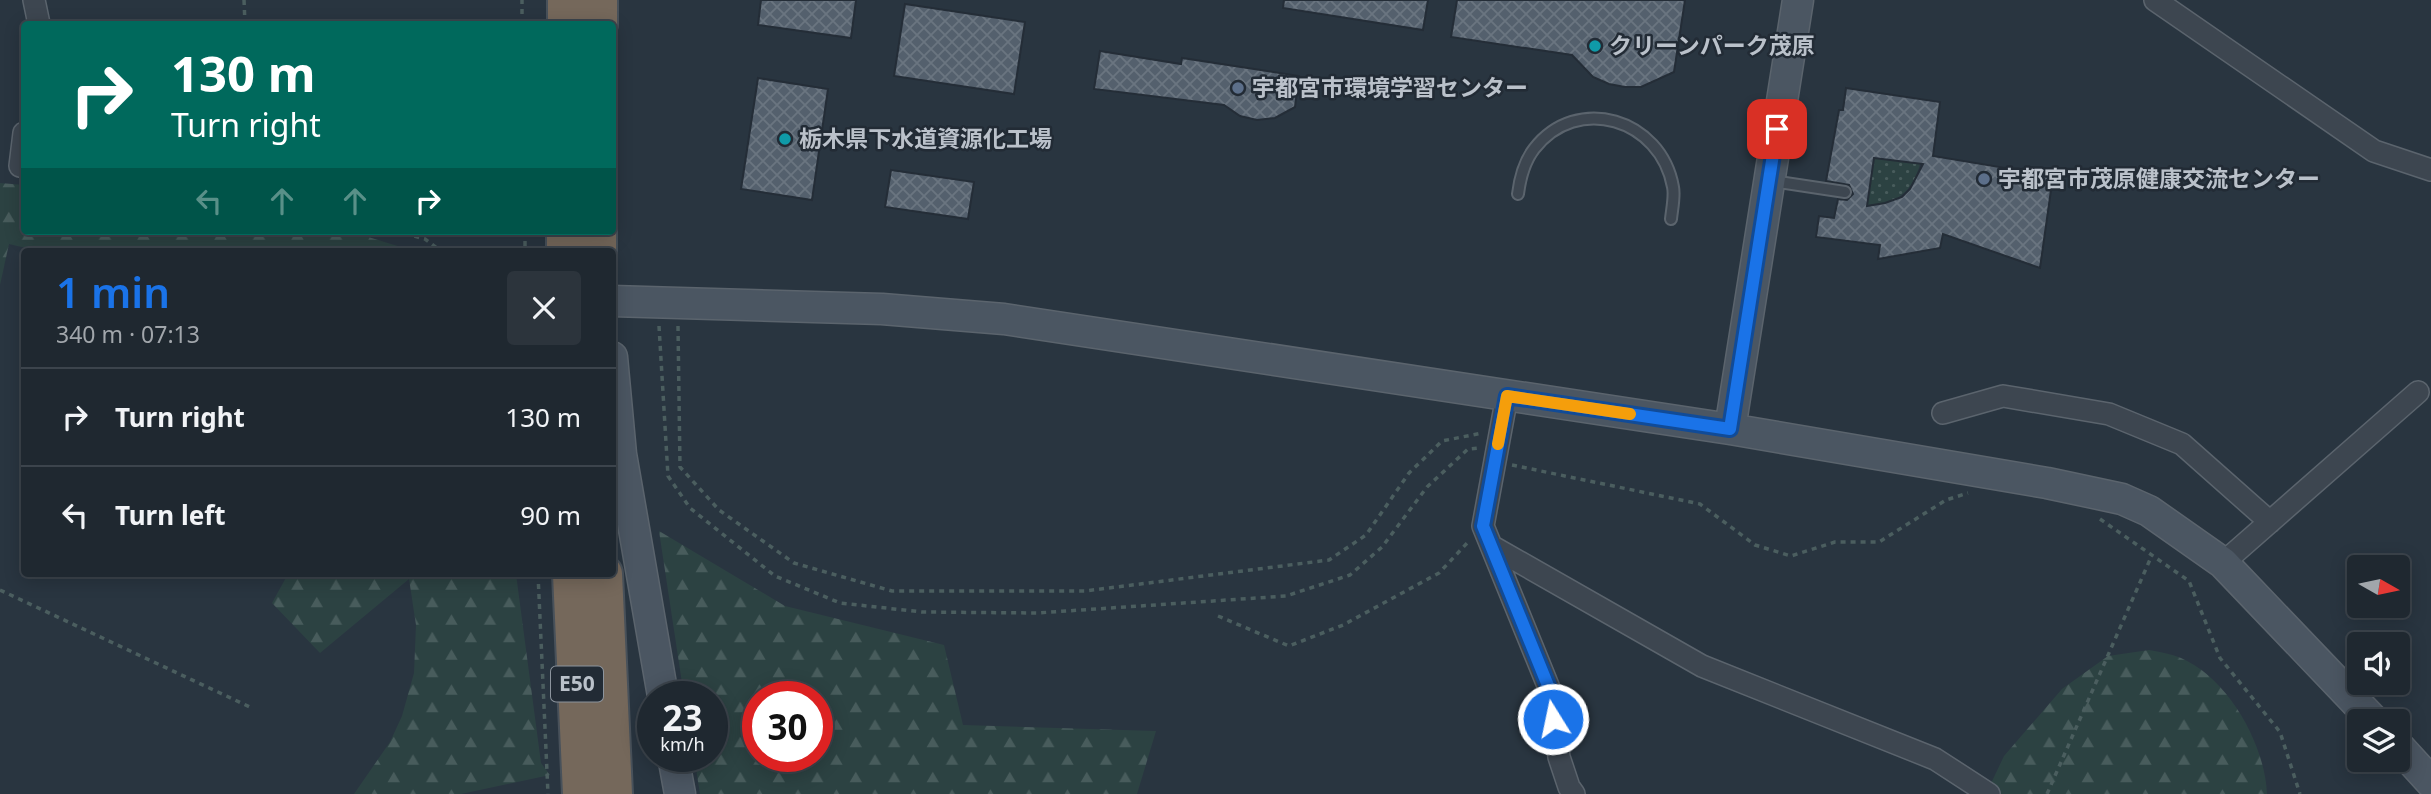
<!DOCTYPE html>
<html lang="en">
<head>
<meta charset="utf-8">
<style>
  body { margin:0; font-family:"Noto Sans","Noto Sans JP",sans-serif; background:#2c343c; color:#f1f3f6; height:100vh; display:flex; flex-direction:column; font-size:26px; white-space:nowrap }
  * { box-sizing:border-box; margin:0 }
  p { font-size:23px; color:#a1a6ab }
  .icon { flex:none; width:38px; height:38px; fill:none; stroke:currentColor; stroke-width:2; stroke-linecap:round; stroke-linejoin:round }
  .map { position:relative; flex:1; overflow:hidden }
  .panel { position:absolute; left:21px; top:248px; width:595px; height:329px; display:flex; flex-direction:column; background:#1f2830; border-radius:7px; box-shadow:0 4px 18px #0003,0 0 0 2px #3c444c }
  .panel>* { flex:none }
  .top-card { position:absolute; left:21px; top:21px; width:595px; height:214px; border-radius:7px; box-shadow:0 4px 18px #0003,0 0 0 2px #3c444c; background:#00695c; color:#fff; overflow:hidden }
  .needle { width:46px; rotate:99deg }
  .controls { position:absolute; left:2347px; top:555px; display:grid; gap:14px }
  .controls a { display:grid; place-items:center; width:63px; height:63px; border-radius:7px; background:#1f2830; box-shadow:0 4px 18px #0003,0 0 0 2px #3c444c; font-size:35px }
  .speed { position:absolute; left:637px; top:681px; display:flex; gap:14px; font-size:35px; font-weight:700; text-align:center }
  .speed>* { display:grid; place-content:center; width:91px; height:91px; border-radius:50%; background:#1f2830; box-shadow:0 4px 18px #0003,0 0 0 2px #3c444c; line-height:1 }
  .speed small { font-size:18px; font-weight:400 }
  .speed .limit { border:10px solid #d22; background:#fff; color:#111 }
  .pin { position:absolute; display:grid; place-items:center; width:60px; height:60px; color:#fff; margin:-30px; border-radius:14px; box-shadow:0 4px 10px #0006 }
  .me { position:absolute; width:77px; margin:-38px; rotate:350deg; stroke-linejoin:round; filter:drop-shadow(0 0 5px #0008) }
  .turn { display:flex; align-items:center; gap:24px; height:147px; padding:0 35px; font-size:32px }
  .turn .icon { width:91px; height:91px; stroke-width:2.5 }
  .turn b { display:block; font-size:49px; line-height:60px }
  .lanes { display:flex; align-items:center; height:66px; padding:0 35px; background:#0003; justify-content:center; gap:35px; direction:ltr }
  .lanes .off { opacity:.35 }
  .round { display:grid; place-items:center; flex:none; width:74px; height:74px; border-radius:7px; background:#2c343c }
  .overview { display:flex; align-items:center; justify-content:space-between; height:119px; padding:0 35px }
  h1 { font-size:42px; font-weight:600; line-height:52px; color:#1a73e8 }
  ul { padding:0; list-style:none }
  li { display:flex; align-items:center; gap:21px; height:98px; padding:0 35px; border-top:2px solid #3c444c }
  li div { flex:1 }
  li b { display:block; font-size:26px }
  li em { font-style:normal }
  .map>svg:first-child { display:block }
</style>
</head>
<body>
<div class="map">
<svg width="2431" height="794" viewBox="0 0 2431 794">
  <defs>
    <pattern id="grass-dots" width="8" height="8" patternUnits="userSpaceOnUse" patternTransform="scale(1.75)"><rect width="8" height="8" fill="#2c4242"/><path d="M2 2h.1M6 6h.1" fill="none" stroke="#485c5c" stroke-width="1.8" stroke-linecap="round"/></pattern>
    <pattern id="forest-firs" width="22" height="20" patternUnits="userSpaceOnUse" patternTransform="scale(1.75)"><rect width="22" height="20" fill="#2c4242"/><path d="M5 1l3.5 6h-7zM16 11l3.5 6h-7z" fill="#485c5c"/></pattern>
    <pattern id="building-cross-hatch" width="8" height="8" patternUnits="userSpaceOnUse" patternTransform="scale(1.75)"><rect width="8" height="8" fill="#54606d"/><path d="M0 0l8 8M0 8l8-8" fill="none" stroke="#6a7580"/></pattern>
  </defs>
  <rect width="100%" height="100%" fill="#293540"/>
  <!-- grass -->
  <path fill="url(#grass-dots)" d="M 1874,158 L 1920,164 C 1913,191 1896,206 1867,205 Z"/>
  <!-- forest -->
  <path fill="url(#forest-firs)" fill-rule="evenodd" d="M 0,183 L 24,185 L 24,231 L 349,231 L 417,252 L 43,252 L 9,244 L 0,285 Z
    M 659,531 L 785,606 L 944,645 L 963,725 L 1156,731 L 1137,794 L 700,794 L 694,756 L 712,756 L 712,696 L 684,696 ZM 758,696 L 817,696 L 817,756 L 758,756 Z
    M 288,574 L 516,574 L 541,763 L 550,775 L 461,794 L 354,794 L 390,742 L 402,716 L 414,673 L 416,625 L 409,579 L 320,653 L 272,603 Z
    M 2149,650 C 2160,652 2171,654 2181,658 C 2228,678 2265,744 2267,794 L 1986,794 L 2004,756 L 2062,689 L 2108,656 Z"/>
  <!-- building -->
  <path fill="url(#building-cross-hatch)" stroke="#242d37" stroke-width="2" fill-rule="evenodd" d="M 761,0 L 856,0 L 851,38 L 758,25 Z
    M 1284,0 L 1428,0 L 1423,30 L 1283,8 Z
    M 1457,0 L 1685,0 L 1674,72 L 1641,87 L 1625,87 L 1609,84 L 1593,77 L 1572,55 L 1451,37 Z
    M 905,4 L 1025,22 L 1014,94 L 894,76 Z
    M 1100,51 L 1181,64 L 1182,58 L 1299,76 L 1295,107 L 1275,118 L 1257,120 L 1240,116 L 1224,105 L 1094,89 Z
    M 758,78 L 828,89 L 812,200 L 741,189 Z
    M 1846,88 L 1940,102 L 1933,156 L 2053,176 L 2040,268 L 1943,234 L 1940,248 L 1878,259 L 1880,245 L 1816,237 L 1819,216 L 1834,218 L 1838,199 L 1847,200 L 1853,194 L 1849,185 L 1826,181 L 1839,110 L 1843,110 ZM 1874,158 L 1923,164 L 1910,189 L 1902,197 L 1885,203 L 1867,206 Z
    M 891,170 L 974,182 L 968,219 L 885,207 Z"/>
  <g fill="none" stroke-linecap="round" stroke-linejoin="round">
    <defs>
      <path id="lane" d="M 1772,181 L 1845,192
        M 1518,194 C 1520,178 1524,162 1534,149 C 1577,93 1661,119 1673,187 C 1675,196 1672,209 1671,219"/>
      <path id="street" d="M 34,0 L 39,24
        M 2155,0 L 2374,151 L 2431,170
        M 20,166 L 24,133
        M 1507,396 L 1483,526 L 1551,693 L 1559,757 L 1569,787 L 1574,794
        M 1943,413 L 2003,396 L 2109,414 L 2182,444 L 2270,522
        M 1493,547 L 1702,666 L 1935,759 L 1989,794
        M 2223,563 L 2418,392"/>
      <path id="secondary" d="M 612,301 L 882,309 L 1004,319 L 1730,429 L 2047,483 L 2122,499 L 2149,511 L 2223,563 L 2374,721
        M 612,357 L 621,454 L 663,696
        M 1730,429 L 1798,0
        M 2398,746 L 2431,782
        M 673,756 L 680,794"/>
      <path id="highway" d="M 567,24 L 567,0
        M 598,24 L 598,0
        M 566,231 L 566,252
        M 597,231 L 597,252
        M 572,574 L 582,794
        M 603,574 L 613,794"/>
    </defs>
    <!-- lane casing -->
    <use href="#lane" stroke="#5b646d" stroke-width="14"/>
    <!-- street casing -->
    <use href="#street" stroke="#5b646d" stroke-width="24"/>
    <!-- secondary casing -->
    <use href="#secondary" stroke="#5b646d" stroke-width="33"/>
    <!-- highway casing -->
    <use href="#highway" stroke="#48515a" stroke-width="42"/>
    <!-- path -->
    <path stroke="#4b5e5f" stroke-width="3.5" stroke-dasharray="5 5" stroke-linecap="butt" d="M 244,0 L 245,24
      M 522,24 L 522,0
      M 395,231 L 425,239 L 442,252
      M 525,231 L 525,252
      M 659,326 L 668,476 L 690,508 L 775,576 L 840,603 L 922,612 L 1037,613 L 1286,596 L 1350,575 L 1382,547 L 1427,487 L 1468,449 L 1479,448
      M 678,326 L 680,467 L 719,510 L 794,563 L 892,591 L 1085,591 L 1329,560 L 1366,535 L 1409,473 L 1442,441 L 1482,433
      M 1512,465 L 1700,504 L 1755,545 L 1791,556 L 1835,542 L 1879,542 L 1946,500 L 1968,493
      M 2100,519 L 2189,581 L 2220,658 L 2280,732 L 2300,794
      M 538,574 L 548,794
      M 0,590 L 252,708
      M 1218,616 L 1289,646 L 1343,625 L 1439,573 L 1470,540
      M 2047,794 L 2152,555"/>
    <!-- lane -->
    <use href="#lane" stroke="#3d4650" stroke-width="10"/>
    <!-- street -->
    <use href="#street" stroke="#3d4650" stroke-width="21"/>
    <!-- secondary -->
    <use href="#secondary" stroke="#4b5662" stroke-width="30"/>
    <!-- highway -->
    <use href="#highway" stroke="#75685b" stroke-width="38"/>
  </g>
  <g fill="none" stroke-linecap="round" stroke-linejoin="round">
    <defs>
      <path id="route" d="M 1553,719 L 1551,693 L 1483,526 L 1507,396 L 1730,429 L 1777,129"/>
    </defs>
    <!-- route casing -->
    <use href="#route" stroke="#114b97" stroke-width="18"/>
    <!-- route -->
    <use href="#route" stroke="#1a73e8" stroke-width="12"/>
    <!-- slow -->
    <path stroke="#f59e0b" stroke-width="12" d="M 1498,444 L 1507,396 L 1630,414"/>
  </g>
  <!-- markers -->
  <g fill="#0f9aa8" stroke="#222b35" stroke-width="2.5">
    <circle cx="1595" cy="46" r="7"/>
    <circle cx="785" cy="139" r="7"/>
  </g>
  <g fill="#5c6f8a" stroke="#222b35" stroke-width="2.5">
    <circle cx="1238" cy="88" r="7"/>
    <circle cx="1984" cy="179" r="7"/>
  </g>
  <g text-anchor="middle" stroke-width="5" stroke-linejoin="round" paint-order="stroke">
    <!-- shield labels -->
    <rect fill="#222b35" stroke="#8c949d" stroke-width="2" x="551" y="666.5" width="52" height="35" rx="5"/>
    <g font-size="21" font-weight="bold" fill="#bac1ca">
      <text x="577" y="691">E50</text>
    </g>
    <!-- poi labels -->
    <g font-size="23" font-weight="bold" fill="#bac1ca" stroke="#222b35" text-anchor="start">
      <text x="1609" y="54">クリーンパーク茂原</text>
      <text x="1252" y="96">宇都宮市環境学習センター</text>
      <text x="799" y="147">栃木県下水道資源化工場</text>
      <text x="1998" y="187">宇都宮市茂原健康交流センター</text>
    </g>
  </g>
</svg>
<div class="controls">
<a><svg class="needle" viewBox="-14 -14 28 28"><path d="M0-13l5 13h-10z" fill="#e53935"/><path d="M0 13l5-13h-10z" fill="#a1a6ab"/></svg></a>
<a><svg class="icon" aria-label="sound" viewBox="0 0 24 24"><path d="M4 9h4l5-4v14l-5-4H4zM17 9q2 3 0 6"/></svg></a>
<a><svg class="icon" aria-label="layers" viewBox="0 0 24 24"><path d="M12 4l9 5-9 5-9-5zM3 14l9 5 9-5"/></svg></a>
</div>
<div class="speed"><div>23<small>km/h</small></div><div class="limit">30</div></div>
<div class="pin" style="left:1777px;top:129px;background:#d93025"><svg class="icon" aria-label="arrive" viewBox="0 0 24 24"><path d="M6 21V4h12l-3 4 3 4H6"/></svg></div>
<svg class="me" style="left:1553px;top:719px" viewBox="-20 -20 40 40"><circle r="17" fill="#1a73e8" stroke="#fff" stroke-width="3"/><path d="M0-11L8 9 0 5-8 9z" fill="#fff"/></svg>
<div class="top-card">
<div class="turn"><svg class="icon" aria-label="right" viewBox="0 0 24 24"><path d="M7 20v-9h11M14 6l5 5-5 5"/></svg><div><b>130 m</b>Turn right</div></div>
<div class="lanes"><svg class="icon off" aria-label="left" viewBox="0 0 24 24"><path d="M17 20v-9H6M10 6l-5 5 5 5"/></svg><svg class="icon off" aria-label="ahead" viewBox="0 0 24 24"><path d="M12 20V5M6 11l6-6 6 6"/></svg><svg class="icon off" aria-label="ahead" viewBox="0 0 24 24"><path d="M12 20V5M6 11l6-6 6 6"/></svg><svg class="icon" aria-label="right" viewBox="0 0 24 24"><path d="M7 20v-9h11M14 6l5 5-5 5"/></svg></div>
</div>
<section class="panel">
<div class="overview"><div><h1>1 min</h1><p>340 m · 07:13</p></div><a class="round"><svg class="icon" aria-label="close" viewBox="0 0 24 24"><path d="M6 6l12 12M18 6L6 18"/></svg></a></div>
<ul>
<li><svg class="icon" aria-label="right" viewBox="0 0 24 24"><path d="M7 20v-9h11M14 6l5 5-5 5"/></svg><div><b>Turn right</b></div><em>130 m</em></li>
<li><svg class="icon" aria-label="left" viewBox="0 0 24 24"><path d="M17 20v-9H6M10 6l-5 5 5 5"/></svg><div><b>Turn left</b></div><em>90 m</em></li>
</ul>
</section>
</div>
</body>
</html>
